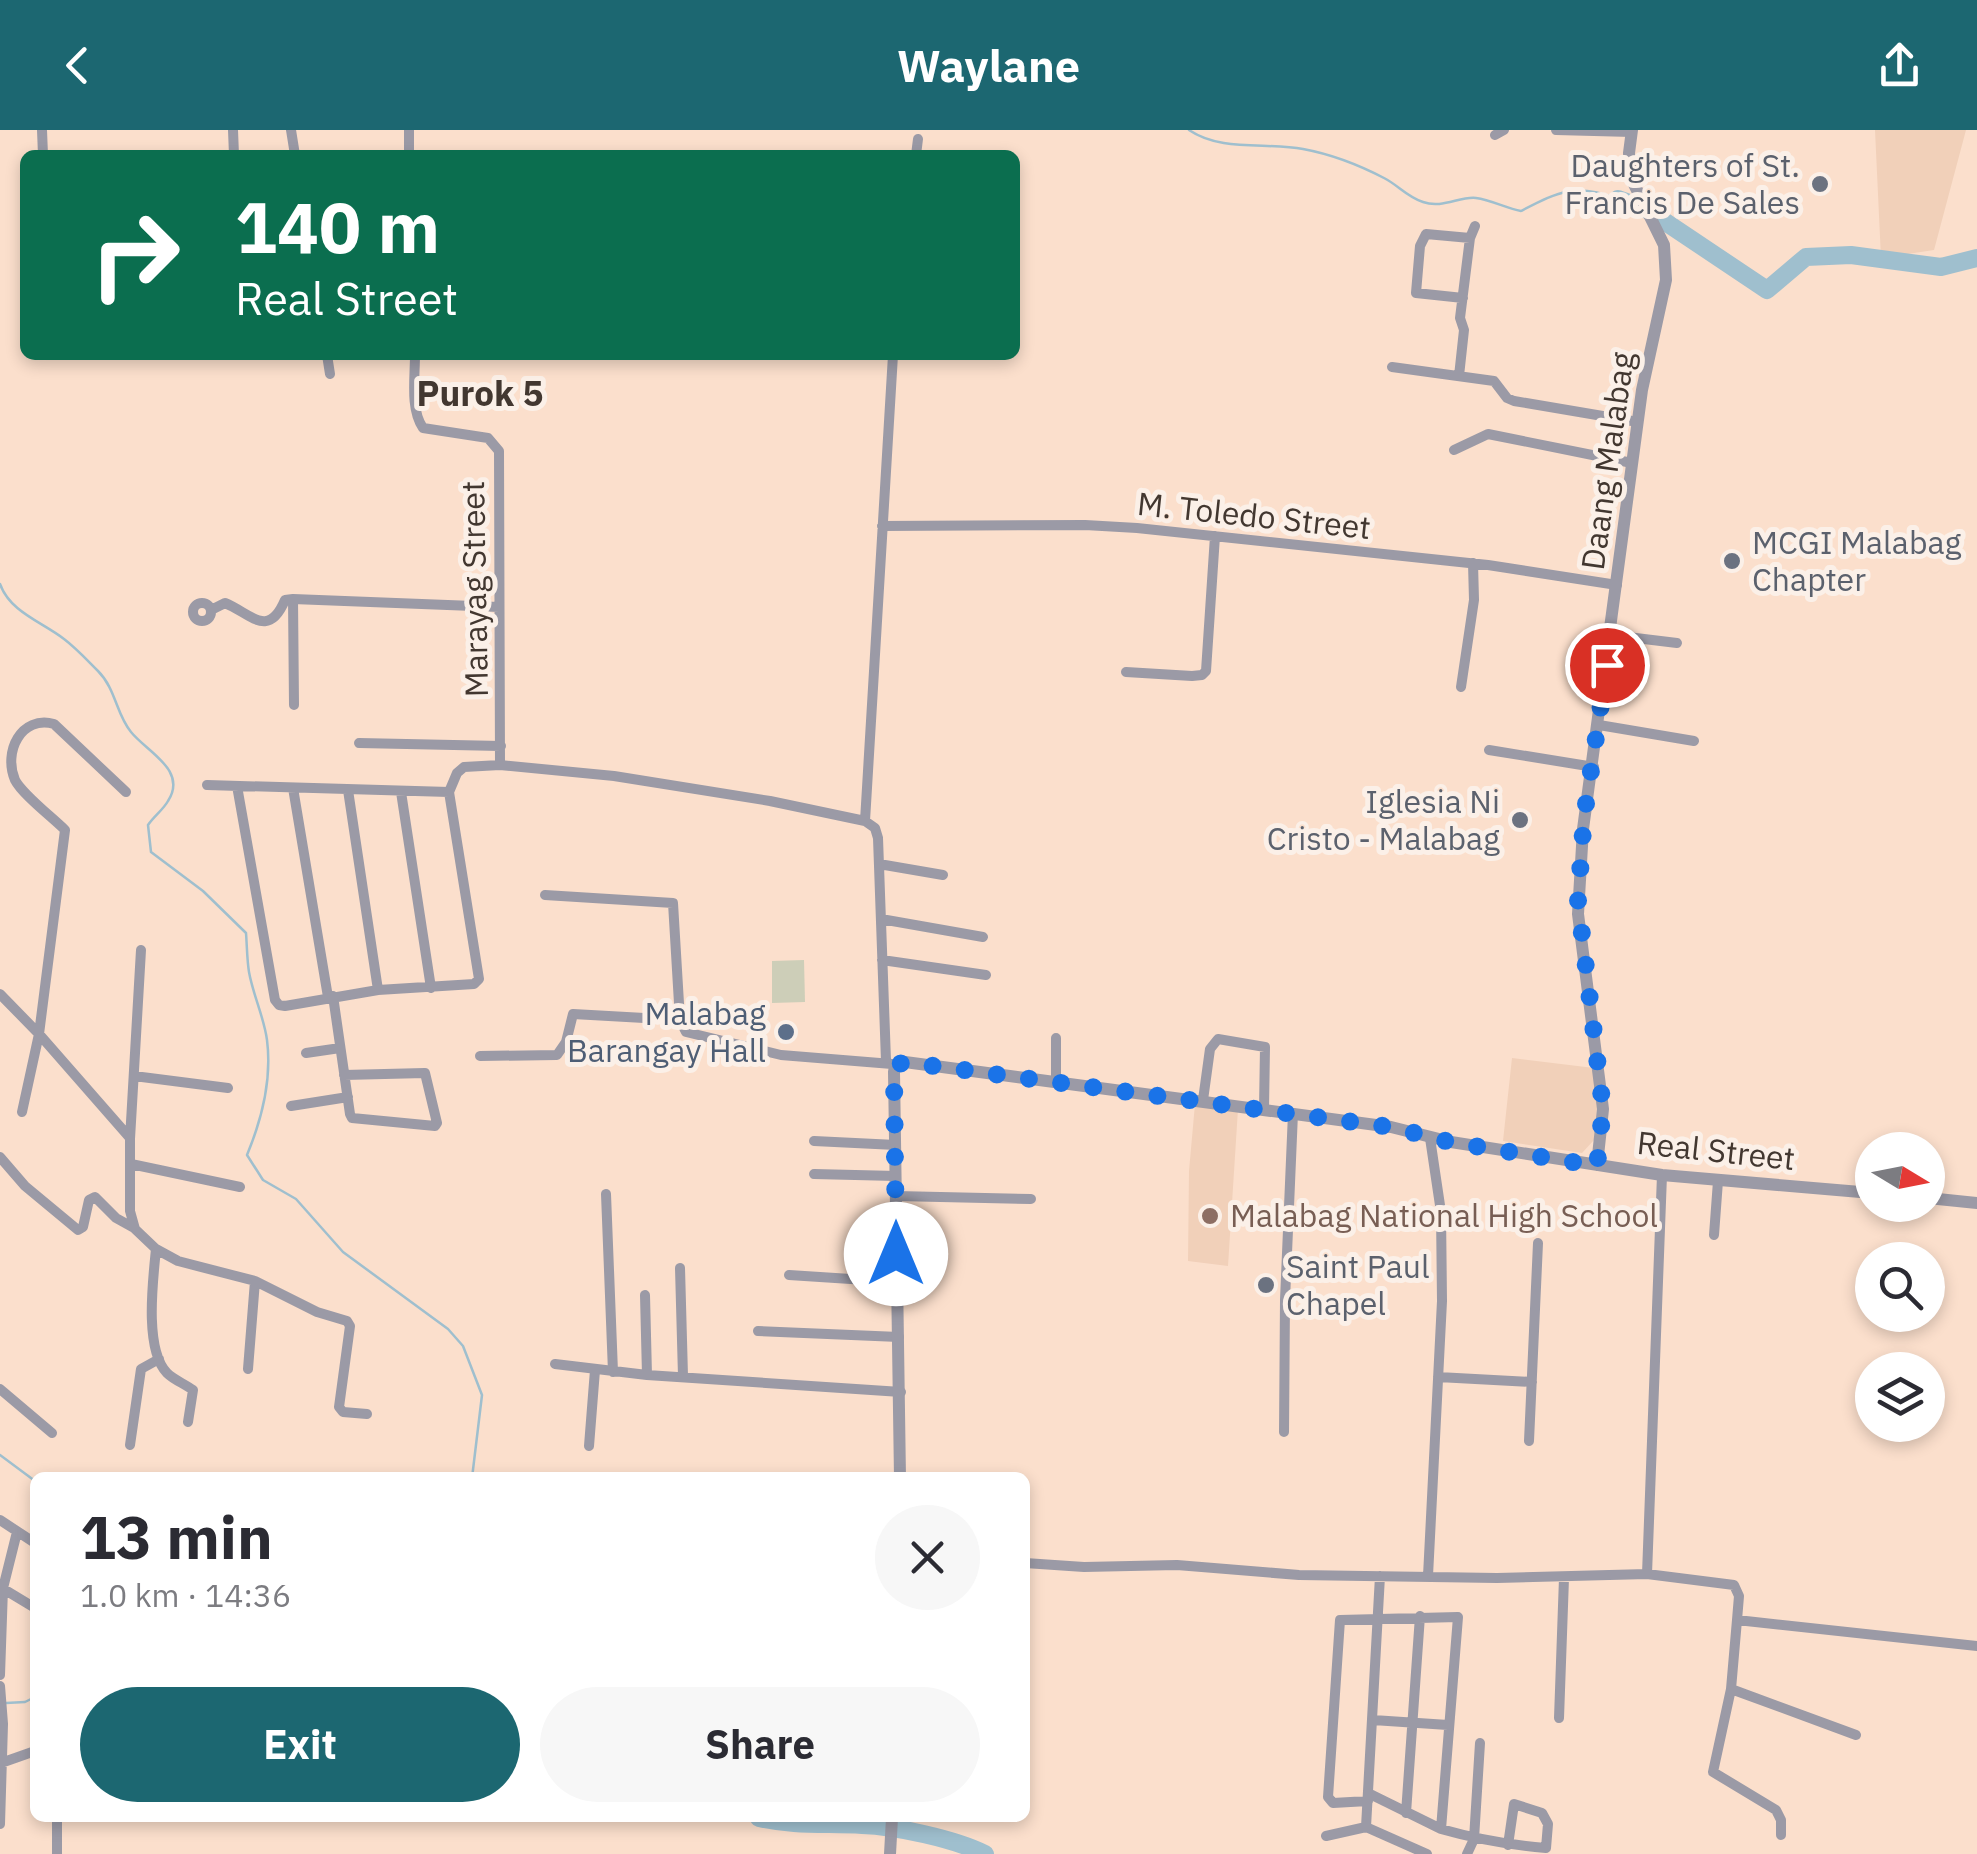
<!DOCTYPE html>
<html lang="en">
<head>
<meta charset="utf-8">
<style>
  body { margin:0; font-family:"IBM Plex Sans",sans-serif; background:#f7f7f7; color:#2b2b33; height:100vh; display:flex; flex-direction:column; font-size:38px; white-space:nowrap }
  * { box-sizing:border-box; margin:0 }
  p { font-size:32px; color:#7c7c81 }
  .icon { flex:none; width:55px; height:55px; fill:none; stroke:currentColor; stroke-width:2; stroke-linecap:round; stroke-linejoin:round }
  .map { position:relative; flex:1; overflow:hidden }
  .panel { position:absolute; left:30px; top:1342px; width:1000px; height:350px; display:flex; flex-direction:column; background:#fff; border-radius:15px; box-shadow:0 5px 15px #0003 }
  .panel>* { flex:none }
  .banner { position:absolute; left:20px; top:20px; width:1000px; height:210px; border-radius:15px; box-shadow:0 5px 15px #0003; background:#0b6e4f; color:#fff; overflow:hidden }
  .needle { width:65px; rotate:100deg }
  .fabs { position:absolute; left:1855px; top:1002px; display:grid; gap:20px }
  .fabs a { display:grid; place-items:center; width:90px; height:90px; border-radius:50%; background:#fff; box-shadow:0 5px 15px #0003; font-size:50px }
  .pin { position:absolute; display:grid; place-items:center; width:85px; height:85px; color:#fff; margin:-42px; border:5px solid #fff; border-radius:50%; box-shadow:0 2px 10px #0007 }
  .me { position:absolute; width:110px; margin:-55px; rotate:0deg; stroke-linejoin:round; filter:drop-shadow(0 0 8px #0008) }
  .turn { display:flex; align-items:center; gap:35px; height:210px; padding:0 50px; font-size:45px }
  .turn .icon { width:130px; height:130px; stroke-width:2.5 }
  .turn b { display:block; font-size:70px; line-height:85px }
  .round { display:grid; place-items:center; flex:none; width:105px; height:105px; border-radius:52px; background:#f7f7f7 }
  .head { display:flex; align-items:center; justify-content:space-between; height:170px; padding:0 50px }
  h1 { font-size:60px; font-weight:800; line-height:75px }
  .button { display:flex; gap:20px; margin-top:auto; padding:20px 50px }
  .button a { flex:1; height:115px; border-radius:60px; background:#1c6771; color:#fff; font-size:40px; font-weight:800; line-height:115px; text-align:center }
  .button a+a { background:#f7f7f7; color:#2b2b33 }
  header { display:flex; justify-content:space-between; align-items:center; height:130px; padding:0 50px; background:#1c6771; color:#fff; font-size:45px; font-weight:800 }
  .map>svg:first-child { display:block }
</style>
</head>
<body>
<header><svg class="icon" aria-label="back" viewBox="0 0 24 24"><path d="M15 5l-7 7 7 7"/></svg>Waylane<svg class="icon" aria-label="share" viewBox="0 0 24 24"><path d="M12 15V3M7 8l5-5 5 5M5 13v7h14v-7"/></svg></header>
<div class="map">
<svg width="1977" height="1724" viewBox="0 0 1977 1724">
  <rect width="100%" height="100%" fill="#fbdfcc"/>
  <!-- built -->
  <path fill="#f1d0b9" d="M 1875,0 L 1966,0 L 1934,120 L 1881,128 Z
    M 1512,928 L 1594,938 L 1597,977 L 1594,1010 L 1582,1023 L 1503,1011 Z
    M 1195,974 L 1238,979 L 1228,1136 L 1188,1131 L 1189,1041 Z"/>
  <!-- green -->
  <path fill="#cdceb8" d="M 804,830 L 805,872 L 772,873 L 772,831 Z"/>
  <g fill="none" stroke-linecap="round" stroke-linejoin="round">
    <!-- stream -->
    <path stroke="#9fbfce" stroke-width="2.5" d="M 1189,0 C 1221,22 1266,12 1303,19 C 1330,24 1359,35 1384,48 C 1398,55 1407,67 1423,72 C 1442,79 1460,66 1476,68 C 1491,70 1506,78 1521,81 C 1560,61 1575,53 1618,69
      M 0,454 C 10,482 42,492 64,509 C 76,518 87,530 98,541 C 116,559 116,584 131,602 C 147,622 188,640 168,671 C 163,680 154,686 148,695 L 151,722 L 203,761 L 246,803 C 247,816 247,830 249,842 C 253,865 264,887 267,910 C 272,949 262,989 247,1025 L 263,1050 L 296,1069 L 343,1122 L 448,1199 L 463,1216 L 482,1265 L 472,1348
      M 0,1325 L 35,1351
      M 6,1573 L 25,1572 L 35,1567"/>
    <!-- river -->
    <path stroke="#9fbfce" stroke-width="18" d="M 1618,69 L 1646,79 L 1767,160 L 1806,127 L 1851,125 L 1941,137 L 1977,128
      M 759,1688 C 793,1696 827,1693 862,1695 C 895,1696 955,1709 985,1724"/>
    <!-- minor -->
    <path stroke="#9b9aa6" stroke-width="10" d="M 42,0 L 43,25
      M 233,0 L 234,25
      M 291,0 L 295,25
      M 409,0 L 409,25
      M 1556,0 L 1632,2
      M 1495,5 L 1504,0
      M 916,25 L 918,9
      M 1463,168 L 1416,163 L 1420,116 L 1426,104 L 1470,108
      M 327,225 L 330,244
      M 415,225 C 415,248 410,279 423,298 L 488,308 L 499,321 L 500,635
      M 1392,237 L 1494,251 L 1507,268 L 1514,271 L 1638,292
      M 1459,246 L 1464,200 L 1460,188 L 1470,108 L 1475,96
      M 1454,320 L 1488,304 L 1632,333
      M 882,396 L 1085,395 L 1137,398 L 1488,435 L 1617,455
      M193 482a9 9 0 1 1 18 0a9 9 0 1 1-18 0Z
      M 211,480 L 225,473 C 250,483 268,510 285,470 L 293,469
      M 1611,505 L 1677,513
      M 1126,542 L 1192,546 L 1202,545 L 1206,541 L 1215,406
      M 1461,557 L 1474,470 L 1473,433
      M 294,575 L 293,469 L 499,477
      M 1599,595 L 1694,611
      M 359,613 L 501,616
      M 1489,620 L 1594,637
      M 207,655 L 449,662
      M 237,656 L 275,870 L 279,875 L 285,876 L 378,860 L 474,854 L 479,849 L 449,662 L 457,643 L 464,637 L 500,635 L 614,646 L 770,671 L 865,691
      M 293,658 L 328,867
      M 348,660 L 378,860
      M 401,662 L 431,858
      M 879,734 L 943,745
      M 545,765 L 673,773 L 680,890 L 686,902 L 781,925 L 892,934
      M 881,789 L 983,807
      M 141,820 L 130,1009 L 130,1081 L 135,1099 L 156,1119 L 178,1131 L 255,1151 L 317,1182 L 347,1191 L 350,1196 L 339,1277 L 343,1282 L 367,1284
      M 882,830 L 986,845
      M 0,864 L 39,904 L 130,1008
      M 333,866 L 350,984 L 352,988 L 435,996 L 437,993 L 425,943 L 344,945
      M 1056,908 L 1056,951
      M 306,923 L 340,918
      M 480,926 L 557,925 L 566,912 L 573,884 L 680,890
      M 886,931 L 878,708 L 875,698 L 865,691 L 893,225
      M 134,946 L 228,958
      M 1203,970 L 1210,919 L 1218,909 L 1265,917 L 1264,979
      M 291,976 L 348,967
      M 22,982 L 39,904 L 65,700 C 53,688 22,664 15,650 C 3,622 21,585 54,594 L 126,662
      M 814,1011 L 896,1015
      M 0,1027 L 25,1056 L 78,1100 L 83,1097 L 89,1070 L 95,1067 L 116,1088 L 134,1098
      M 131,1034 L 240,1057
      M 814,1044 L 896,1046
      M 606,1064 L 613,1242
      M 896,1066 L 1031,1069
      M 1714,1105 L 1718,1051
      M 156,1119 C 153,1150 144,1219 167,1243 C 174,1250 185,1254 193,1260 L 188,1292
      M 680,1138 L 683,1246
      M 789,1145 L 897,1152
      M 645,1165 L 647,1245
      M 758,1201 L 899,1207
      M 555,1234 L 647,1245 L 901,1262
      M 248,1239 L 255,1151
      M 1438,1247 L 1532,1252
      M 0,1259 L 52,1303
      M 1284,1302 L 1285,1170 L 1293,983
      M 1529,1311 L 1538,1113
      M 130,1315 L 141,1239 L 159,1229
      M 589,1316 L 595,1240
      M 0,1390 L 35,1413
      M 1025,1433 L 1084,1437 L 1177,1435 L 1299,1445 L 1497,1448 L 1647,1444 L 1734,1455 L 1739,1466 L 1737,1490 L 1977,1516
      M 1647,1444 L 1662,1045
      M 1428,1446 L 1442,1171 L 1441,1082 L 1430,1008
      M 2,1458 L 35,1478
      M 1737,1490 L 1731,1559 L 1713,1642 L 1776,1680 L 1781,1690 L 1781,1705
      M 0,1545 L 3,1458 L 17,1402
      M 0,1556 L 3,1594 L 0,1694
      M 1731,1559 L 1856,1605
      M 1559,1588 L 1564,1448
      M 1373,1590 L 1448,1595
      M 1,1633 L 35,1621
      M 1368,1671 L 1333,1673 L 1328,1667 L 1340,1490 L 1458,1487 L 1441,1699 L 1370,1664
      M 1406,1683 L 1420,1486
      M 57,1688 L 57,1724
      M 1366,1697 L 1380,1446
      M 1441,1699 C 1476,1709 1510,1715 1546,1718 L 1548,1694 L 1542,1683 L 1514,1674 L 1508,1715
      M 1326,1706 L 1366,1697 L 1427,1724
      M 1467,1724 L 1474,1709 L 1480,1613"/>
    <!-- tertiary -->
    <path stroke="#9b9aa6" stroke-width="12" d="M 1597,1035 L 1603,979 L 1578,784 L 1583,699 L 1642,260 L 1666,150 L 1664,115 L 1631,48 L 1629,23 L 1632,0
      M 1928,1068 L 1977,1073
      M 900,1348 L 894,942 L 895,936 L 905,932 L 1391,997 L 1451,1012 L 1662,1045 L 1872,1063
      M 890,1724 L 892,1688"/>
  </g>
  <g fill="none" stroke-linecap="round" stroke-linejoin="round">
    <!-- route -->
    <path stroke="#1a73e8" stroke-width="18" stroke-dasharray="0 32.4" d="M 896,1124 L 894,942 L 895,936 L 904,932 L 1391,997 L 1450,1012 L 1597,1036 L 1603,978 L 1578,771 L 1584,687 L 1607,535"/>
  </g>
  <!-- markers -->
  <g fill="#6b7280" stroke="#fbf0e8" stroke-width="4">
    <circle cx="1820" cy="54" r="10"/>
    <circle cx="1732" cy="431" r="10"/>
    <circle cx="1520" cy="690" r="10"/>
    <circle cx="1266" cy="1155" r="10"/>
  </g>
  <circle fill="#5c6f8a" stroke="#fbf0e8" stroke-width="4" cx="786" cy="902" r="10"/>
  <circle fill="#8d6e63" stroke="#fbf0e8" stroke-width="4" cx="1210" cy="1086" r="10"/>
  <g text-anchor="middle" stroke-width="10" stroke-linejoin="round" paint-order="stroke">
    <!-- worship labels -->
    <g font-size="32" fill="#5b616d" stroke="#fbf0e8" text-anchor="end">
      <text x="1800" y="47">Daughters of St.<tspan x="1800" dy="37">Francis De Sales</tspan></text>
      <text x="1752" y="424" text-anchor="start">MCGI Malabag<tspan x="1752" dy="37">Chapter</tspan></text>
      <text x="1500" y="683">Iglesia Ni<tspan x="1500" dy="37">Cristo - Malabag</tspan></text>
      <text x="1286" y="1148" text-anchor="start">Saint Paul<tspan x="1286" dy="37">Chapel</tspan></text>
    </g>
    <!-- street labels -->
    <g font-size="32" fill="#423730" stroke="#fbf0e8">
      <text transform="translate(1608 331) rotate(-82)" y="11">Daang Malabag</text>
      <text transform="translate(1254 386) rotate(6)" y="11">M. Toledo Street</text>
      <text transform="translate(475 459) rotate(-91)" y="11">Marayag Street</text>
      <text transform="translate(1716 1021) rotate(6)" y="11">Real Street</text>
    </g>
    <!-- service labels -->
    <g font-size="32" fill="#4e5e75" stroke="#fbf0e8" text-anchor="end">
      <text x="766" y="895">Malabag<tspan x="766" dy="37">Barangay Hall</tspan></text>
    </g>
    <!-- education labels -->
    <g font-size="32" fill="#785e54" stroke="#fbf0e8" text-anchor="start">
      <text x="1230" y="1097">Malabag National High School</text>
    </g>
    <!-- neighbourhood labels -->
    <g font-size="35" font-weight="bold" fill="#423730" stroke="#fbf0e8">
      <text x="480" y="276">Purok 5</text>
    </g>
  </g>
</svg>
<div class="fabs">
<a><svg class="needle" viewBox="-14 -14 28 28"><path d="M0-13l5 13h-10z" fill="#e53935"/><path d="M0 13l5-13h-10z" fill="#7c7c81"/></svg></a>
<a><svg class="icon" aria-label="search" viewBox="0 0 24 24"><circle cx="10" cy="10" r="6"/><path d="M15 15l6 6"/></svg></a>
<a><svg class="icon" aria-label="layers" viewBox="0 0 24 24"><path d="M12 4l9 5-9 5-9-5zM3 14l9 5 9-5"/></svg></a>
</div>
<div class="pin" style="left:1607px;top:535px;background:#d93025"><svg class="icon" aria-label="arrive" viewBox="0 0 24 24"><path d="M6 21V4h12l-3 4 3 4H6"/></svg></div>
<svg class="me" style="left:896px;top:1124px" viewBox="-20 -20 40 40"><circle r="19" fill="#fff"/><path d="M0-13L10 11 0 6-10 11z" fill="#1a73e8"/></svg>
<div class="banner">
<div class="turn"><svg class="icon" aria-label="right" viewBox="0 0 24 24"><path d="M7 20v-9h11M14 6l5 5-5 5"/></svg><div><b>140 m</b>Real Street</div></div>
</div>
<section class="panel">
<div class="head"><div><h1>13 min</h1><p>1.0 km · 14:36</p></div><a class="round"><svg class="icon" aria-label="close" viewBox="0 0 24 24"><path d="M6 6l12 12M18 6L6 18"/></svg></a></div>
<div class="button"><a>Exit</a><a>Share</a></div>
</section>
</div>
</body>
</html>
